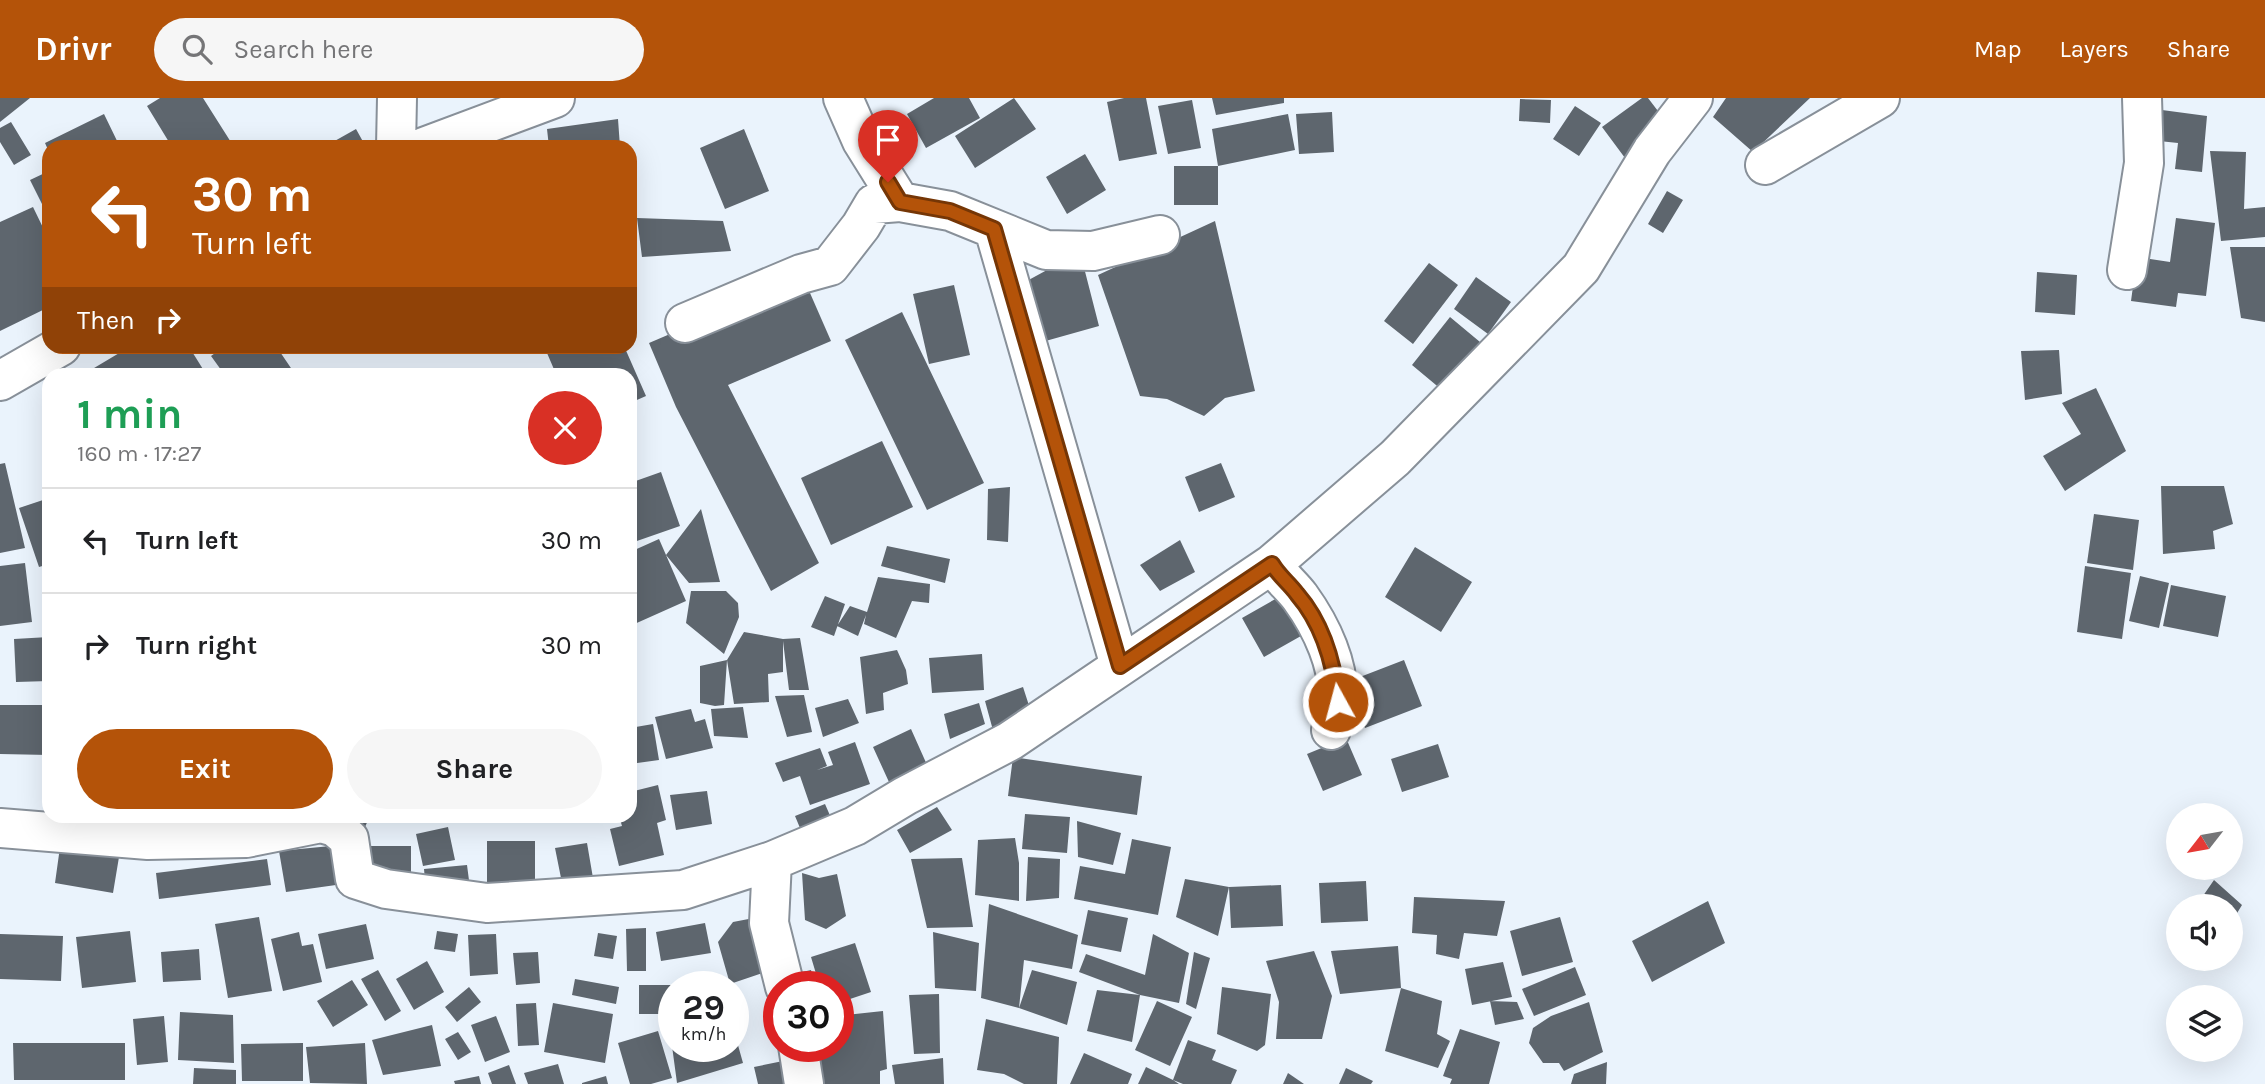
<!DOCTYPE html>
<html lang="en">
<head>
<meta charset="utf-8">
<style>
  body { margin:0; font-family:Karla,sans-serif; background:#f6f6f6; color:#202124; height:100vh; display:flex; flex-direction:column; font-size:26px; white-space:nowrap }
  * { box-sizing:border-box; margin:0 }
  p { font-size:23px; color:#757577 }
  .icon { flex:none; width:38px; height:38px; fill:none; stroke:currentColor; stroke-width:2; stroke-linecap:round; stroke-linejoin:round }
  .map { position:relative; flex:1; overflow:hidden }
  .details { position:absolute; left:42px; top:270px; width:595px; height:455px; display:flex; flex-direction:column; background:#fff; border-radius:21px; box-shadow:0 7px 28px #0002 }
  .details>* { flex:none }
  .top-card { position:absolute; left:42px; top:42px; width:595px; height:214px; border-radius:21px; box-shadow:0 7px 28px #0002; background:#b45309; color:#fff; overflow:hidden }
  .needle { width:46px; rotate:239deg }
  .tools { position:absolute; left:2166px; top:705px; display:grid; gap:14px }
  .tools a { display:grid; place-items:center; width:77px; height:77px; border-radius:50%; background:#fff; box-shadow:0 7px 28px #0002; font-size:35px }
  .speed { position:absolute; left:658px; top:873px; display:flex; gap:14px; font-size:35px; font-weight:700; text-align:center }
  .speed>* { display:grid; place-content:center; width:91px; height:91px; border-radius:50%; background:#fff; box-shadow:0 7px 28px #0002; line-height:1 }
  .speed small { font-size:18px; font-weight:400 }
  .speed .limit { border:10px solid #d22; background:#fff; color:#111 }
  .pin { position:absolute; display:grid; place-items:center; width:60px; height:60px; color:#fff; margin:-72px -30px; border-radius:50% 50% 50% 0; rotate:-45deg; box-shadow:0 0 7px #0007 }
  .pin .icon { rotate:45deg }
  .me { position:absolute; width:77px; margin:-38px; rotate:353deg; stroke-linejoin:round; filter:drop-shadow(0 0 5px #0008) }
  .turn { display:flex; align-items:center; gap:24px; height:147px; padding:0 35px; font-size:32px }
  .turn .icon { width:91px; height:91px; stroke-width:2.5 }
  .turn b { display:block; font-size:49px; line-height:60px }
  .then { display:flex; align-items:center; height:66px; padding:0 35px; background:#0003; gap:14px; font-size:26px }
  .round { display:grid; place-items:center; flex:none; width:74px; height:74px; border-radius:37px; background:#f6f6f6 }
  .overview { display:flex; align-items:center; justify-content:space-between; height:119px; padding:0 35px }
  h1 { font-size:42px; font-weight:700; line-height:52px; color:#1e9e55 }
  .primary-button { display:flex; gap:14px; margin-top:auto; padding:14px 35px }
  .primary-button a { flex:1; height:80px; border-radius:42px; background:#b45309; color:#fff; font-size:28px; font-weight:700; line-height:80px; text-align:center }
  .primary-button a+a { background:#f6f6f6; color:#202124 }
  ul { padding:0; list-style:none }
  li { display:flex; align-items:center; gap:21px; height:105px; padding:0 35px; border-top:2px solid #e0e0e0 }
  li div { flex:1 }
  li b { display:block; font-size:26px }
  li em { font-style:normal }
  header { display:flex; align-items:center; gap:42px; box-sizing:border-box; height:98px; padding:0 35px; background:#b45309; color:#fff }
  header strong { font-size:33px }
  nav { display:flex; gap:38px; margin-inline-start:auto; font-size:24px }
  .search { width:490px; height:63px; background:#f6f6f6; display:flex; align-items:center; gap:18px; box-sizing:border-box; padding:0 24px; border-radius:38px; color:#757577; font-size:26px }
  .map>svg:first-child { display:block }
</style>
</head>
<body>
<header>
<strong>Drivr</strong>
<div class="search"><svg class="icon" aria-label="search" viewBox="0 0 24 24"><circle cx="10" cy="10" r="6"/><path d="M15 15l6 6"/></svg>Search here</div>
<nav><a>Map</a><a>Layers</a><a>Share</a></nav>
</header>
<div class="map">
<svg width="2265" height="986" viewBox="0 0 2265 986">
  <rect width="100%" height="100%" fill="#eaf3fc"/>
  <!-- building -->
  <path fill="#5e666e" d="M 0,0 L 30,0 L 0,24 Z
    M 160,0 L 203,0 L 234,49 L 172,49 L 147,8 Z
    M 934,0 L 969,0 L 980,20 L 926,50 L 907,16 Z
    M 1014,0 L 1036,31 L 975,70 L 955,38 Z
    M 1124,0 L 1146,0 L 1157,56 L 1119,63 L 1107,4 Z
    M 1212,0 L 1284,0 L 1284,5 L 1216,17 Z
    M 1642,0 L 1648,0 L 1661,17 L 1625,60 L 1602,29 Z
    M 1726,0 L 1810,0 L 1753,54 L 1713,19 Z
    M 1520,1 L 1551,2 L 1550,25 L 1519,23 Z
    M 1192,2 L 1201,50 L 1168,56 L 1158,8 Z
    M 1575,8 L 1601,25 L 1579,58 L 1553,41 Z
    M 2162,12 L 2207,18 L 2202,74 L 2175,71 L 2178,45 L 2159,43 Z
    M 1332,14 L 1334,54 L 1299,56 L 1296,16 Z
    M 104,16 L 120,49 L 49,49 L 49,54 L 45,45 Z
    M 1288,16 L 1295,52 L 1218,68 L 1212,31 Z
    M 618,21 L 620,49 L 549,49 L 547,31 Z
    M 11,24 L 31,57 L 14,67 L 0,44 L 0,30 Z
    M 356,31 L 366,49 L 324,49 Z
    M 744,31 L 769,93 L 725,111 L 700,50 Z
    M 2210,53 L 2246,54 L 2244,111 L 2265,109 L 2265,139 L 2221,143 Z
    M 1085,56 L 1106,92 L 1067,116 L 1046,79 Z
    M 1174,68 L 1218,68 L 1218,107 L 1174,107 Z
    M 49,73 L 49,120 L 30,82 Z
    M 1667,93 L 1683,102 L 1663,135 L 1648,126 Z
    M 33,109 L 49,142 L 49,209 L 0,233 L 0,124 Z
    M 637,120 L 723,123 L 731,153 L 642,159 Z
    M 2176,120 L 2215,125 L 2206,198 L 2178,195 L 2176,209 L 2131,203 L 2137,159 L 2170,164 Z
    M 1215,123 L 1255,293 L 1225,300 L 1204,318 L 1167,301 L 1140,298 L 1098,177 Z
    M 2230,149 L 2265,149 L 2265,224 L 2241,220 Z
    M 1080,154 L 1099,228 L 1042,244 L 1025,184 Z
    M 1429,165 L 1458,187 L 1413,246 L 1384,223 Z
    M 2037,174 L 2077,177 L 2075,217 L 2035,214 Z
    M 803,179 L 831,243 L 728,287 L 819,465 L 771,493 L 676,309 L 649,245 Z
    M 1476,179 L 1511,204 L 1488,236 L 1454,211 Z
    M 954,187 L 970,257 L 929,266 L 913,196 Z
    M 902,214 L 984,385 L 927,412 L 845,242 Z
    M 1450,219 L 1480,244 L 1442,292 L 1412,267 Z
    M 131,248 L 198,248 L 191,252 L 206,276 L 84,276 Z
    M 225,248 L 276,248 L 295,276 L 224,276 L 211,258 Z
    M 544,248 L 624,248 L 646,298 L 630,305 L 630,276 L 556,276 Z
    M 2059,252 L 2062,296 L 2025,302 L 2021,253 Z
    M 2096,290 L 2126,353 L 2065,393 L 2043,358 L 2081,336 L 2062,305 Z
    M 882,343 L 913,409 L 831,447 L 801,380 Z
    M 5,365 L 25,450 L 0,455 L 0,366 Z
    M 1221,365 L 1235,399 L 1199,414 L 1185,379 Z
    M 661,374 L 680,428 L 634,444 L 630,432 L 630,385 Z
    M 2161,388 L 2224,388 L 2233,426 L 2213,433 L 2215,451 L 2163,456 Z
    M 1010,389 L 1008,444 L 987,442 L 988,391 Z
    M 49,400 L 49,466 L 39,469 L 19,410 Z
    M 701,411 L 720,484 L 689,485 L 666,457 L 686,503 L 630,528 L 630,454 L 659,441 L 666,457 Z
    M 2094,416 L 2139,422 L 2133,472 L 2087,465 Z
    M 1180,442 L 1195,474 L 1160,493 L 1140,467 Z
    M 887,448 L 950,461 L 945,485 L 881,468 Z
    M 1415,449 L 1472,484 L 1441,534 L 1385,499 Z
    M 25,465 L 32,524 L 0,528 L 0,468 Z
    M 2085,468 L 2131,475 L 2122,541 L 2077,534 Z
    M 2140,478 L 2169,485 L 2159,530 L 2129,523 Z
    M 878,479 L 930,486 L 929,505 L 912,503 L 896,540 L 864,526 L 866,517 L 858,538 L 837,528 L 850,508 L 867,514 Z
    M 2171,487 L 2226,498 L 2218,539 L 2163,528 Z
    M 691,493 L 726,493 L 738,505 L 739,519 L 724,556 L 686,525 Z
    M 1286,495 L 1308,534 L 1264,559 L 1242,520 Z
    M 825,498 L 845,506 L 834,538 L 811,529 Z
    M 744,534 L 783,541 L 800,540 L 809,592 L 789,592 L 783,543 L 783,574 L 768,576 L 769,604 L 734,606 L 727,562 Z
    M 49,539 L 49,583 L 16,584 L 14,541 Z
    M 897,552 L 906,572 L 908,586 L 883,595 L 884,612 L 866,616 L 860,559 Z
    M 982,556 L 984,592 L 932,595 L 929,560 Z
    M 727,562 L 724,607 L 715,608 L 700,605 L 700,568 Z
    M 1404,562 L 1422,608 L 1365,630 L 1347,584 Z
    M 1023,589 L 1034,623 L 994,636 L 985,603 Z
    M 804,597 L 812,634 L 787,639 L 775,598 Z
    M 848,601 L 859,625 L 823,639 L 815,610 Z
    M 979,605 L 985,626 L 950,641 L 944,616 Z
    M 0,607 L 49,607 L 49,657 L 0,656 Z
    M 743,609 L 748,640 L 714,638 L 711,611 Z
    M 691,611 L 695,624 L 705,621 L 713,650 L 666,661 L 655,619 Z
    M 653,626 L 659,662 L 630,666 L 630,630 Z
    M 911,631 L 932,678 L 894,695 L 873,649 Z
    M 1346,640 L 1362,677 L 1323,693 L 1307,656 Z
    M 855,644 L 870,686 L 810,707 L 800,678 L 783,684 L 775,665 L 820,650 L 827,668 L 817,672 L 833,667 L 828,654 Z
    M 1438,646 L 1449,679 L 1402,694 L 1391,661 Z
    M 1013,659 L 1142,678 L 1137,717 L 1008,698 Z
    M 658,687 L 666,722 L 657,725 L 664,757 L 619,768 L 610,731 L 622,728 L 619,718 L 630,718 L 630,694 Z
    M 707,693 L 712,726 L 676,732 L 670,697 Z
    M 825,706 L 835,729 L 805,742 L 795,718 Z
    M 937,709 L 952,732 L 910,755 L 897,732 Z
    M 1025,716 L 1070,719 L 1067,755 L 1022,751 Z
    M 166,718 L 227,718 L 225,729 Z
    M 340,718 L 370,718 L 365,729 Z
    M 1077,723 L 1121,735 L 1113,767 L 1078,759 Z
    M 448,729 L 455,762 L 423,768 L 416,736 Z
    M 1015,740 L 1019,765 L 1019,803 L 975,797 L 978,742 Z
    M 1132,741 L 1171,749 L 1158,817 L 1074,801 L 1080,768 L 1125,776 Z
    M 487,743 L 535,743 L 535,786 L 487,786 Z
    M 587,745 L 593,780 L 562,785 L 555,750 Z
    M 341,747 L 343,786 L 286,794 L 279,753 Z
    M 360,748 L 411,748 L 411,774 L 363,772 Z
    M 60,749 L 119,759 L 113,795 L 55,785 Z
    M 1028,759 L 1060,761 L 1059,800 L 1026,803 Z
    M 962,760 L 973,829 L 927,830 L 911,761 Z
    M 267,761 L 271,787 L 159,801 L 156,775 Z
    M 467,767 L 470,790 L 426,793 L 424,771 Z
    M 802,775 L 819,780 L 837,776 L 846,818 L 826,831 L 805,822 Z
    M 1185,781 L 1229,789 L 1218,838 L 1176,819 Z
    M 2214,782 L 2242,807 L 2231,825 L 2231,808 L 2196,808 Z
    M 1366,783 L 1368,823 L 1321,825 L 1319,785 Z
    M 1281,787 L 1283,828 L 1231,830 L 1229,789 Z
    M 1414,799 L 1505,803 L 1497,838 L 1464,835 L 1459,861 L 1436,856 L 1437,837 L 1412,835 Z
    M 1708,803 L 1725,845 L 1652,884 L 1632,843 Z
    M 989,806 L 1078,837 L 1072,871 L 1024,862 L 1019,910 L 981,900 Z
    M 1088,812 L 1128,820 L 1121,854 L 1081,846 Z
    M 259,819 L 272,893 L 228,900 L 215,826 Z
    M 759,819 L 771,872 L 730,886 L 718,844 L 733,824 Z
    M 1560,819 L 1573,864 L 1522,878 L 1510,833 Z
    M 705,825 L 711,855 L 661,863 L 656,834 Z
    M 366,826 L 374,861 L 326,871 L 318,836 Z
    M 646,830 L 646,873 L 627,873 L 626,831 Z
    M 130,833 L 136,884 L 82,890 L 76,839 Z
    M 437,833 L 458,836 L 455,854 L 434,851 Z
    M 299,834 L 302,848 L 313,846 L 322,884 L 283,893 L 271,841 Z
    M 933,834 L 979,845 L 976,893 L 935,890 Z
    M 598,835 L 617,838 L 613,861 L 594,858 Z
    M 0,836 L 63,838 L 61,883 L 0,881 Z
    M 496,836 L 498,876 L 470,878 L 468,837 Z
    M 1153,836 L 1189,855 L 1179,905 L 1140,897 L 1079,874 L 1086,856 L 1145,877 Z
    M 855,845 L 871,894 L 838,905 L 838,889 L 820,889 L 811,859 Z
    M 1398,848 L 1401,890 L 1340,896 L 1331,853 Z
    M 199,851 L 201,882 L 163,884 L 161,854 Z
    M 1314,853 L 1332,898 L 1322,941 L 1276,941 L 1279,904 L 1266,863 Z
    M 538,854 L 540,885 L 516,887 L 513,855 Z
    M 1194,854 L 1210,860 L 1196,911 L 1186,906 Z
    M 427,863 L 444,894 L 414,912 L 396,881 Z
    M 1503,864 L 1512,899 L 1472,907 L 1465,871 Z
    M 1575,869 L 1586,897 L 1534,918 L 1522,891 Z
    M 378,872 L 401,913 L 385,923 L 361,881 Z
    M 811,872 L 815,889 L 792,889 L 789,877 Z
    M 1032,872 L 1077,884 L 1067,927 L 1019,910 Z
    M 717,878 L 719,889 L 684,889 L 683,886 Z
    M 575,881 L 619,889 L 616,906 L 572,897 Z
    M 352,882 L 368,907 L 333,929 L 317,903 Z
    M 639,887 L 674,887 L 674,916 L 639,916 Z
    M 469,889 L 481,904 L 457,924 L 445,909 Z
    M 1222,889 L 1271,896 L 1265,947 L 1257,953 L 1217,936 Z
    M 1401,890 L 1442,903 L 1437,936 L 1450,943 L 1438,970 L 1385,953 Z
    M 1097,892 L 1140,897 L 1132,944 L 1087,933 Z
    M 939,896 L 940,955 L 914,956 L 909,897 Z
    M 1157,903 L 1192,919 L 1170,968 L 1135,952 Z
    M 1490,903 L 1517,904 L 1524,921 L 1495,927 Z
    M 1589,904 L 1603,954 L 1564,973 L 1559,965 L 1543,965 L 1529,945 L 1533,930 L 1551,918 Z
    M 536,905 L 539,947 L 518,948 L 516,906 Z
    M 553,905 L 613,916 L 605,965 L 544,954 Z
    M 883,913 L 887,971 L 880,973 L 880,986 L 815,986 L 815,948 L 838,948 L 838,935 L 847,933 L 846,917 Z
    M 180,914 L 233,917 L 234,965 L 178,962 Z
    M 164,918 L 168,964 L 137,967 L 133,921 Z
    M 496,918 L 510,954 L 485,964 L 471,927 Z
    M 986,921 L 1059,939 L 1057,986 L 1024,986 L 1004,976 L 977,972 Z
    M 432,927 L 441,968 L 383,977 L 372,942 Z
    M 1460,931 L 1500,944 L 1489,986 L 1450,986 L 1452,981 L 1443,978 Z
    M 658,933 L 672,980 L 651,986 L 630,986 L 618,945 Z
    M 734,933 L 743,965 L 677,985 L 672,948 L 733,948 Z
    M 458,934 L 471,954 L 458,962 L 445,941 Z
    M 1188,942 L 1216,952 L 1212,962 L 1237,972 L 1231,986 L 1183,986 L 1173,982 Z
    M 13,945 L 125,945 L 125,982 L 14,982 Z
    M 303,945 L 303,983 L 242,983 L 241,946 Z
    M 365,945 L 367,986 L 310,985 L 306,949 Z
    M 1084,955 L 1132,976 L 1128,986 L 1070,986 Z
    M 943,960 L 944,986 L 895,986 L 892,967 Z
    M 793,961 L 797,986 L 758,986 L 754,969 Z
    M 1607,964 L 1606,986 L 1571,986 L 1574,976 Z
    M 558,966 L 564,986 L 528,986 L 524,975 Z
    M 509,967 L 516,986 L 492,986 L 488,975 Z
    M 1146,969 L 1173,982 L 1179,986 L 1138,986 Z
    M 194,970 L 236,972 L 236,986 L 193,986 Z
    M 1346,970 L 1373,983 L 1371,986 L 1339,986 Z
    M 1288,975 L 1304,986 L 1283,986 Z
    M 479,978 L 481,986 L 455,986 L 454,983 Z
    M 606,978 L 608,986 L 582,986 L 582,985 Z"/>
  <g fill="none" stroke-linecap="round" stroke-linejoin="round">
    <defs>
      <path id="minor" d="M 843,0 L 862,43 L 900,104 L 950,113 L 1046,152 L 1093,153 L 1160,137
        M 396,49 L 397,0
        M 424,49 L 555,0
        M 1765,67 L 1880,0
        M 994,131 L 1120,568
        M 2127,172 L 2144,65 L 2142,0
        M 685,225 L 801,176 L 830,168 L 861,128 L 874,106 L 900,104
        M 0,283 L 61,248
        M 1272,466 C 1280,479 1291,487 1300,499 C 1321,528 1341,569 1337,605 C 1336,614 1333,623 1331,632
        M 0,730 L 148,742 L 246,740 L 321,725 L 335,729 L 349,741 L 355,781 L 386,791 L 487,805 L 683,792 L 772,763 L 855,728 L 905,698 L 1010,643 L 1272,466 L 1395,360 L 1581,170 L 1652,53 L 1693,0
        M 772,763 L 769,825 L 785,889
        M 798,948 L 804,986"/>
    </defs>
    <!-- minor casing -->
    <use href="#minor" stroke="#889099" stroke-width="42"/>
    <!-- minor -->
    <use href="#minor" stroke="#fff" stroke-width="38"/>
  </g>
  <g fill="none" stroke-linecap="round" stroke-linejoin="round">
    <defs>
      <path id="route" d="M 888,84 L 900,104 L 950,113 L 994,131 L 1120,568 L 1272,466 C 1279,478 1289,485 1297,496 C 1323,526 1334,565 1338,604"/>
    </defs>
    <!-- route casing -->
    <use href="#route" stroke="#753606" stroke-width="18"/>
    <!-- route -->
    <use href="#route" stroke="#b45309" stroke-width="12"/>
  </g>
</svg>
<div class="tools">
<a><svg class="needle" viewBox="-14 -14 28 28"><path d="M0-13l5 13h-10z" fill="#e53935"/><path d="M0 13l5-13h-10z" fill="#757577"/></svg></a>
<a><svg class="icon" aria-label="sound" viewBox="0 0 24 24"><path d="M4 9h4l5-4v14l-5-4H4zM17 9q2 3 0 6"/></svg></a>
<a><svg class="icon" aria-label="layers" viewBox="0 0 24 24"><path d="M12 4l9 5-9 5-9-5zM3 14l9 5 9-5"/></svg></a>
</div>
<div class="speed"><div>29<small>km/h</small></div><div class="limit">30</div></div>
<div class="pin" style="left:888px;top:84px;background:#d93025"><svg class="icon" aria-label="arrive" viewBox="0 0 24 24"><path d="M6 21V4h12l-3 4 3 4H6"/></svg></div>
<svg class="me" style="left:1338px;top:604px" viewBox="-20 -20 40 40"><circle r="17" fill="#b45309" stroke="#fff" stroke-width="3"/><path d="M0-11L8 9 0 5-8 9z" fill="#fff"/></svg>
<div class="top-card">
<div class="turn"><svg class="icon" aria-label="left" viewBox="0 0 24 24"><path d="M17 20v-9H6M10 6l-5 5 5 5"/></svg><div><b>30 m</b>Turn left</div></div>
<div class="then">Then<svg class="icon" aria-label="right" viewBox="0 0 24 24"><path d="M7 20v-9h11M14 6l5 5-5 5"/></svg></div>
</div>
<section class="details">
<div class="overview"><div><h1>1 min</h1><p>160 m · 17:27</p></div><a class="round" style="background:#d93025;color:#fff"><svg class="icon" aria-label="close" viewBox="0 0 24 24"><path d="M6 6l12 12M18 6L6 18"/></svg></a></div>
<ul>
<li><svg class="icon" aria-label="left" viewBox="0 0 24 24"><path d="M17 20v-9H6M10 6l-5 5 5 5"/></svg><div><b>Turn left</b></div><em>30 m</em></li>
<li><svg class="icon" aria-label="right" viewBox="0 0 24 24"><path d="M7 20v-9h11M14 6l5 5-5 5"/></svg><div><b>Turn right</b></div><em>30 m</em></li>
</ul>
<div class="primary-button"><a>Exit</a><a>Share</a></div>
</section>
</div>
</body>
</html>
